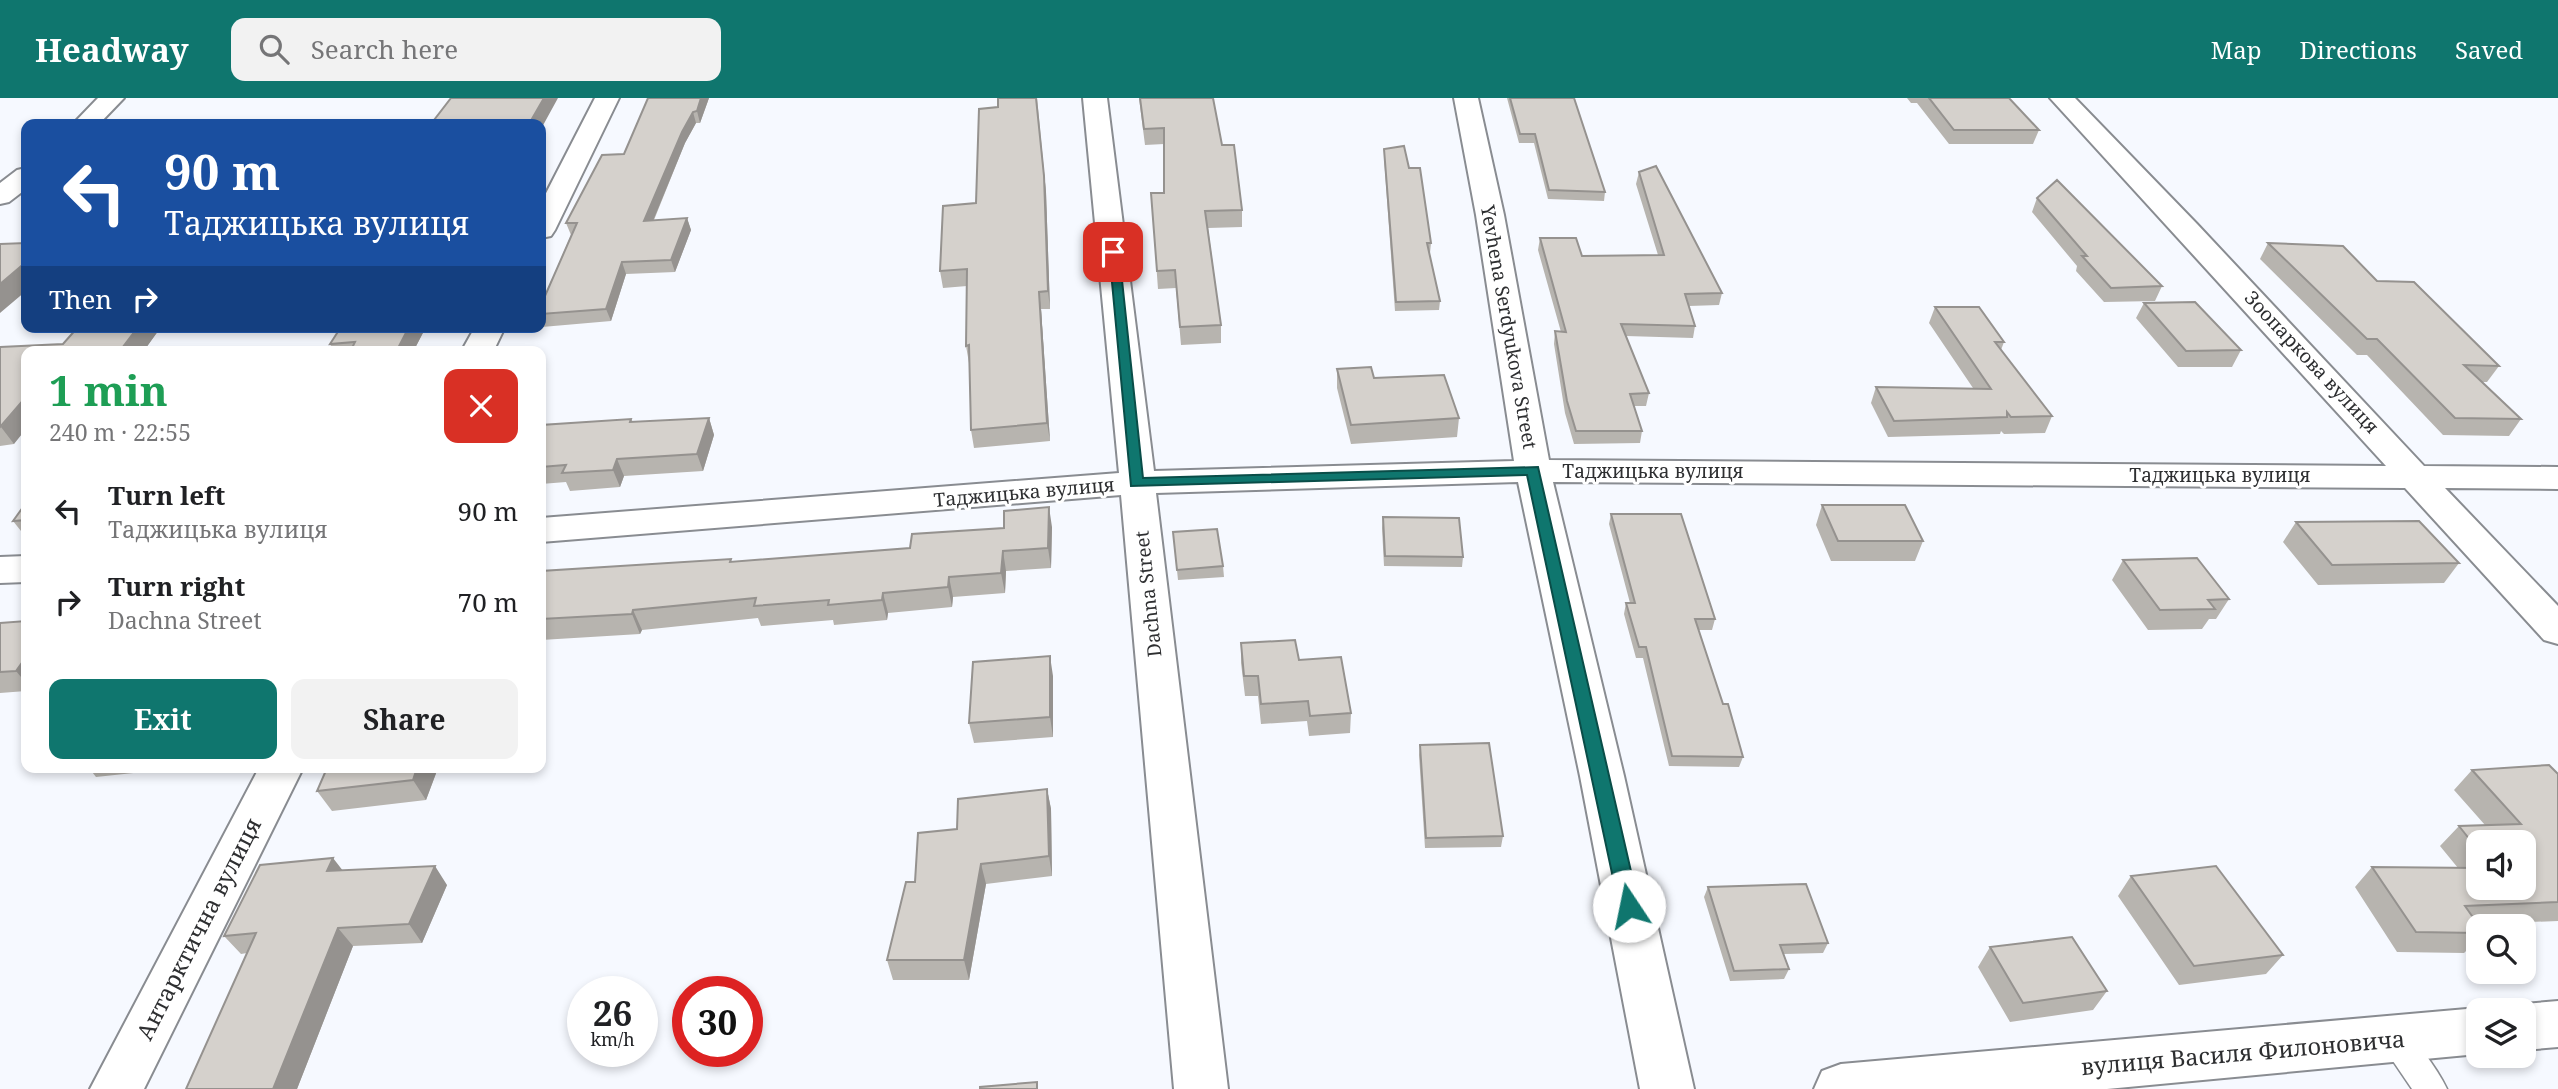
<!DOCTYPE html>
<html lang="en">
<head>
<meta charset="utf-8">
<style>
  body { margin:0; font-family:"Noto Serif",serif; background:#f2f2f2; color:#202124; height:100vh; display:flex; flex-direction:column; font-size:26px; white-space:nowrap }
  * { box-sizing:border-box; margin:0 }
  p { font-size:23px; color:#757577 }
  .icon { flex:none; width:38px; height:38px; fill:none; stroke:currentColor; stroke-width:2; stroke-linecap:round; stroke-linejoin:round }
  .map { position:relative; flex:1; overflow:hidden }
  .sheet { position:absolute; left:21px; top:248px; width:525px; height:427px; display:flex; flex-direction:column; background:#fff; border-radius:14px; box-shadow:0 4px 10px #0003 }
  .sheet>* { flex:none }
  .guide { position:absolute; left:21px; top:21px; width:525px; height:214px; border-radius:14px; box-shadow:0 4px 10px #0003; background:#1a4fa0; color:#fff; overflow:hidden }
  .buttons { position:absolute; left:2466px; top:732px; display:grid; gap:14px }
  .buttons a { display:grid; place-items:center; width:70px; height:70px; border-radius:14px; background:#fff; box-shadow:0 4px 10px #0003; font-size:35px }
  .speed { position:absolute; left:567px; top:878px; display:flex; gap:14px; font-size:35px; font-weight:700; text-align:center }
  .speed>* { display:grid; place-content:center; width:91px; height:91px; border-radius:50%; background:#fff; box-shadow:0 4px 10px #0003; line-height:1 }
  .speed small { font-size:18px; font-weight:400 }
  .speed .limit { border:10px solid #d22; background:#fff; color:#111 }
  .pin { position:absolute; display:grid; place-items:center; width:60px; height:60px; color:#fff; margin:-30px; border-radius:14px; box-shadow:0 4px 10px #0006 }
  .me { position:absolute; width:77px; margin:-38px; rotate:349deg; stroke-linejoin:round; filter:drop-shadow(0 0 5px #0008) }
  .turn { display:flex; align-items:center; gap:24px; height:147px; padding:0 28px; font-size:32px }
  .turn .icon { width:91px; height:91px; stroke-width:2.5 }
  .turn b { display:block; font-size:49px; line-height:60px }
  .then { display:flex; align-items:center; height:66px; padding:0 28px; background:#0003; gap:14px; font-size:26px }
  .round { display:grid; place-items:center; flex:none; width:74px; height:74px; border-radius:14px; background:#f2f2f2 }
  .summary { display:flex; align-items:center; justify-content:space-between; height:119px; padding:0 28px }
  h1 { font-size:42px; font-weight:700; line-height:52px; color:#1e9e55 }
  .button { display:flex; gap:14px; margin-top:auto; padding:14px 28px }
  .button a { flex:1; height:80px; border-radius:14px; background:#0f766e; color:#fff; font-size:28px; font-weight:700; line-height:80px; text-align:center }
  .button a+a { background:#f2f2f2; color:#202124 }
  ul { padding:0; list-style:none }
  li { display:flex; align-items:center; gap:21px; height:91px; padding:0 28px }
  li div { flex:1 }
  li b { display:block; font-size:26px }
  li em { font-style:normal }
  header { display:flex; align-items:center; gap:42px; box-sizing:border-box; height:98px; padding:0 35px; background:#0f766e; color:#fff }
  header strong { font-size:33px }
  nav { display:flex; gap:38px; margin-inline-start:auto; font-size:24px }
  .search { width:490px; height:63px; background:#f2f2f2; display:flex; align-items:center; gap:18px; box-sizing:border-box; padding:0 24px; border-radius:14px; color:#757577; font-size:26px }
  .map>svg:first-child { display:block }
</style>
</head>
<body>
<header>
<strong>Headway</strong>
<div class="search"><svg class="icon" aria-label="search" viewBox="0 0 24 24"><circle cx="10" cy="10" r="6"/><path d="M15 15l6 6"/></svg>Search here</div>
<nav><a>Map</a><a>Directions</a><a>Saved</a></nav>
</header>
<div class="map">
<svg width="2558" height="991" viewBox="0 0 2558 991">
  <rect width="100%" height="100%" fill="#f6f9ff"/>
  <g fill="none" stroke-linecap="round" stroke-linejoin="round">
    <defs>
      <path id="service" d="M 2393,927 C 2412,934 2438,972 2447,991 L 2412,991 L 2378,941 L 2382,931 Z"/>
      <path id="minor" d="M 98,0 L 124,0 L 99,26 L 73,26 Z
        M 595,0 L 619,0 L 555,132 L 551,138 L 541,140 L 541,105 Z
        M 1083,0 L 1107,0 L 1154,373 L 1514,363 L 1476,117 L 1454,0 L 1478,0 L 1504,117 L 1549,362 L 2386,368 L 2050,0 L 2075,0 L 2197,126 L 2424,368 L 2558,369 L 2558,391 L 2445,390 L 2558,508 L 2558,546 L 2544,542 L 2405,390 L 1553,384 L 1624,678 L 1694,991 L 1640,991 L 1580,678 L 1518,384 L 1156,395 L 1228,991 L 1174,991 L 1121,397 L 541,444 L 541,420 L 1119,375 Z
        M 26,70 L 26,91 L 9,104 L 0,106 L 0,85 L 17,72 Z
        M 475,229 L 505,229 L 493,254 L 461,254 Z
        M 26,458 L 26,484 L 0,485 L 0,459 Z
        M 259,670 L 303,670 L 144,991 L 90,991 Z
        M 2558,903 L 2558,949 L 2524,952 L 2524,912 L 2508,912 L 2524,906 Z
        M 2478,910 L 2484,912 L 2478,912 L 2478,956 L 2107,991 L 1814,991 L 1822,973 L 1841,966 Z"/>
    </defs>
    <!-- service casing -->
    <use href="#service" stroke="#898c91" stroke-width="3"/>
    <!-- minor casing -->
    <use href="#minor" stroke="#898c91" stroke-width="4"/>
    <!-- service -->
    <use href="#service" fill="#fff" fill-rule="evenodd"/>
    <!-- minor -->
    <use href="#minor" fill="#fff" fill-rule="evenodd"/>
  </g>
  <!-- wall -->
  <path fill="#b7b4af" fill-rule="evenodd" d="M 648,0 L 709,0 L 700,25 L 696,25 L 685,45 L 654,122 L 687,120 L 691,132 L 675,174 L 626,176 L 611,223 L 542,229 L 541,227 L 541,207 L 571,137 L 566,125 L 624,56 Z
    M 1037,0 L 1046,94 L 1050,211 L 1041,211 L 1050,343 L 974,350 L 971,332 L 969,265 L 966,248 L 967,188 L 943,190 L 940,173 L 976,105 L 998,9 Z
    M 1139,0 L 1213,0 L 1222,47 L 1242,112 L 1242,129 L 1208,130 L 1221,227 L 1221,245 L 1181,247 L 1176,190 L 1158,191 L 1151,95 L 1164,95 L 1164,46 L 1145,47 Z
    M 1507,0 L 1574,0 L 1605,94 L 1604,103 L 1548,101 L 1534,45 L 1519,45 Z
    M 1907,0 L 2009,0 L 2039,32 L 2033,46 L 1949,46 L 1917,5 L 1911,5 Z
    M 1384,51 L 1409,70 L 1431,145 L 1430,155 L 1429,155 L 1440,203 L 1439,212 L 1395,213 L 1384,60 Z
    M 1639,74 L 1722,195 L 1719,207 L 1689,208 L 1695,228 L 1693,240 L 1626,238 L 1649,295 L 1646,308 L 1634,308 L 1642,333 L 1640,345 L 1574,346 L 1565,315 L 1554,246 L 1555,233 L 1561,234 L 1538,152 L 1540,140 L 1582,158 L 1658,157 L 1636,86 Z
    M 2037,100 L 2162,188 L 2155,203 L 2104,204 L 2076,173 L 2077,168 L 2032,114 Z
    M 2268,145 L 2377,183 L 2499,268 L 2487,284 L 2482,284 L 2521,321 L 2509,338 L 2443,337 L 2367,257 L 2357,257 L 2260,161 Z
    M 2144,205 L 2241,252 L 2232,269 L 2178,269 L 2136,220 Z
    M 1935,209 L 2004,244 L 2001,252 L 2052,318 L 2045,335 L 2004,336 L 2001,333 L 2000,336 L 1888,339 L 1871,305 L 1876,289 L 1973,290 L 1929,225 Z
    M 78,229 L 161,229 L 143,254 L 26,254 L 14,346 L 0,348 L 0,249 L 63,246 Z
    M 426,229 L 413,254 L 334,254 L 330,246 Z
    M 1337,271 L 1374,280 L 1459,320 L 1457,339 L 1351,346 L 1337,290 Z
    M 709,320 L 714,337 L 703,373 L 624,378 L 620,389 L 570,393 L 566,384 L 541,386 L 541,327 L 631,321 L 633,324 Z
    M 26,405 L 26,433 L 21,433 L 13,423 Z
    M 1822,407 L 1923,443 L 1915,463 L 1831,463 L 1816,427 Z
    M 1611,416 L 1715,521 L 1712,532 L 1698,532 L 1723,606 L 1743,659 L 1739,669 L 1669,668 L 1643,560 L 1636,560 L 1624,516 L 1626,505 L 1630,505 L 1609,426 Z
    M 1383,419 L 1463,459 L 1462,469 L 1384,468 L 1382,430 Z
    M 2296,424 L 2459,465 L 2444,485 L 2318,487 L 2283,444 Z
    M 1052,429 L 1051,470 L 1006,473 L 1005,495 L 953,499 L 952,509 L 888,515 L 887,522 L 834,527 L 833,522 L 761,528 L 758,520 L 642,532 L 640,536 L 541,542 L 541,473 L 732,464 L 910,450 Z
    M 1173,434 L 1223,468 L 1224,479 L 1178,482 Z
    M 2123,462 L 2229,501 L 2216,521 L 2209,521 L 2202,531 L 2148,532 L 2112,482 Z
    M 26,523 L 26,593 L 0,595 L 0,525 Z
    M 1241,545 L 1299,562 L 1351,615 L 1350,635 L 1309,638 L 1307,623 L 1261,626 L 1258,598 L 1245,598 L 1241,565 Z
    M 1053,578 L 1053,639 L 974,645 L 969,625 Z
    M 1420,647 L 1503,738 L 1501,749 L 1425,750 L 1419,657 Z
    M 89,670 L 180,670 L 96,679 Z
    M 327,670 L 438,670 L 426,702 L 332,713 L 317,693 Z
    M 2472,672 L 2558,676 L 2558,823 L 2478,826 L 2478,841 L 2464,855 L 2397,854 L 2355,789 L 2372,769 L 2458,770 L 2440,748 L 2459,728 L 2485,727 L 2454,692 ZM 2478,744 L 2524,789 L 2478,789 Z
    M 1047,691 L 1051,711 L 1052,778 L 986,786 L 969,882 L 893,882 L 887,862 L 915,784 L 957,731 Z
    M 343,773 L 447,787 L 422,845 L 353,848 L 297,991 L 186,991 L 247,855 L 241,856 L 224,838 Z
    M 2131,778 L 2283,857 L 2266,876 L 2179,887 L 2118,798 Z
    M 1708,789 L 1828,845 L 1823,855 L 1784,856 L 1789,871 L 1784,881 L 1730,883 L 1704,799 Z
    M 1990,849 L 2107,893 L 2093,912 L 2010,924 L 1978,869 Z"/>
  <!-- shaded-wall -->
  <path fill="#95928f" d="M 544,0 L 558,0 L 541,31 L 541,26 L 529,26 Z
    M 701,0 L 709,0 L 700,25 L 697,13 Z
    M 1036,0 L 1046,94 L 1050,211 L 1048,193 Z
    M 693,14 L 696,25 L 685,45 L 648,135 L 644,123 L 682,34 Z
    M 687,120 L 691,132 L 675,174 L 671,162 Z
    M 26,164 L 26,193 L 0,215 L 0,186 Z
    M 622,164 L 626,176 L 611,223 L 606,211 Z
    M 1039,194 L 1041,211 L 1050,343 L 1047,325 Z
    M 138,229 L 161,229 L 143,254 L 119,254 Z
    M 409,229 L 426,229 L 413,254 L 396,254 Z
    M 26,299 L 26,331 L 14,346 L 1,329 Z
    M 709,320 L 714,337 L 703,373 L 697,356 Z
    M 617,361 L 624,378 L 620,389 L 613,372 Z
    M 1049,409 L 1052,429 L 1051,470 L 1048,450 Z
    M 1003,453 L 1006,473 L 1005,495 L 1001,475 Z
    M 949,479 L 953,499 L 952,509 L 948,489 Z
    M 883,495 L 888,515 L 887,522 L 882,502 Z
    M 633,512 L 642,532 L 640,536 L 632,516 Z
    M 1050,558 L 1053,578 L 1053,639 L 1050,619 Z
    M 26,559 L 26,585 L 16,573 Z
    M 417,670 L 438,670 L 426,702 L 413,682 Z
    M 1047,691 L 1051,711 L 1052,778 L 1049,758 Z
    M 333,760 L 347,778 L 327,773 Z
    M 981,766 L 986,786 L 969,882 L 964,862 Z
    M 435,768 L 447,787 L 422,845 L 409,826 Z
    M 338,830 L 353,848 L 297,991 L 273,991 Z"/>
  <!-- building -->
  <path fill="#d5d1cc" stroke="#95928f" stroke-width="2" d="M 451,0 L 544,0 L 529,26 L 431,26 Z
    M 648,0 L 701,0 L 697,13 L 693,14 L 682,34 L 644,123 L 687,120 L 671,162 L 622,164 L 606,211 L 541,216 L 541,207 L 577,125 L 566,125 L 602,57 L 624,56 Z
    M 998,0 L 1036,0 L 1044,78 L 1048,193 L 1039,194 L 1047,325 L 971,332 L 969,247 L 966,248 L 967,171 L 940,173 L 943,108 L 976,105 L 979,11 L 998,9 Z
    M 1140,0 L 1213,0 L 1222,47 L 1234,47 L 1242,112 L 1205,113 L 1221,227 L 1180,229 L 1175,172 L 1157,173 L 1151,95 L 1164,95 L 1164,30 L 1144,31 Z
    M 1510,0 L 1574,0 L 1605,94 L 1549,92 L 1535,36 L 1520,36 Z
    M 1929,0 L 2009,0 L 2039,32 L 1954,32 Z
    M 1404,48 L 1409,70 L 1420,70 L 1431,145 L 1427,145 L 1440,203 L 1396,204 L 1384,51 Z
    M 1656,68 L 1722,195 L 1685,196 L 1695,228 L 1621,226 L 1649,295 L 1630,296 L 1642,333 L 1576,333 L 1567,303 L 1555,233 L 1566,234 L 1540,140 L 1576,140 L 1582,158 L 1664,157 L 1639,74 Z
    M 2057,82 L 2162,188 L 2111,190 L 2082,158 L 2087,158 L 2037,100 Z
    M 26,145 L 26,164 L 0,186 L 0,146 Z
    M 2268,145 L 2343,148 L 2377,183 L 2414,184 L 2499,268 L 2464,267 L 2521,321 L 2455,320 L 2377,241 L 2367,241 Z
    M 2195,204 L 2241,252 L 2186,253 L 2144,205 Z
    M 1935,209 L 1979,209 L 2004,244 L 1995,244 L 2052,318 L 2011,319 L 2007,314 L 2007,319 L 1894,323 L 1876,289 L 1991,291 Z
    M 78,229 L 138,229 L 119,254 L 26,254 L 26,299 L 0,329 L 0,249 L 63,246 Z
    M 341,229 L 409,229 L 396,254 L 350,254 L 355,244 L 330,246 Z
    M 1371,269 L 1374,280 L 1444,277 L 1459,320 L 1351,327 L 1337,271 Z
    M 709,320 L 697,356 L 617,361 L 613,372 L 562,375 L 566,367 L 541,369 L 541,327 L 631,321 L 630,324 Z
    M 26,405 L 26,422 L 13,423 Z
    M 1822,407 L 1905,407 L 1923,443 L 1838,443 Z
    M 1049,409 L 1048,450 L 1003,453 L 1001,475 L 949,479 L 948,489 L 883,495 L 882,502 L 828,507 L 829,502 L 754,508 L 756,500 L 633,512 L 632,516 L 541,521 L 541,473 L 731,461 L 730,464 L 910,450 L 912,436 L 1004,430 L 1004,413 Z
    M 1611,416 L 1681,416 L 1715,521 L 1695,521 L 1723,606 L 1728,606 L 1743,659 L 1672,658 L 1646,549 L 1639,549 L 1626,505 L 1635,505 Z
    M 1383,419 L 1459,420 L 1463,459 L 1385,458 Z
    M 2419,423 L 2459,465 L 2332,467 L 2296,424 Z
    M 1217,431 L 1223,468 L 1177,472 L 1173,434 Z
    M 2197,460 L 2229,501 L 2208,502 L 2215,511 L 2160,512 L 2123,462 Z
    M 26,523 L 26,559 L 16,573 L 0,574 L 0,525 Z
    M 1295,542 L 1299,562 L 1341,559 L 1351,615 L 1310,618 L 1308,603 L 1261,606 L 1258,578 L 1244,578 L 1241,545 Z
    M 1050,558 L 1050,619 L 969,625 L 973,564 Z
    M 1489,645 L 1503,738 L 1426,740 L 1420,647 Z
    M 2549,667 L 2558,676 L 2558,804 L 2465,808 L 2479,828 L 2478,828 L 2478,835 L 2416,834 L 2372,769 L 2478,770 L 2478,789 L 2524,789 L 2524,744 L 2478,744 L 2478,752 L 2459,728 L 2521,726 L 2472,672 Z
    M 327,670 L 417,670 L 413,682 L 317,693 Z
    M 1047,691 L 1049,758 L 981,766 L 964,862 L 887,862 L 906,784 L 915,784 L 918,735 L 957,731 L 958,701 Z
    M 333,760 L 327,773 L 435,768 L 409,826 L 338,830 L 273,991 L 186,991 L 256,835 L 224,838 L 260,767 Z
    M 2216,768 L 2283,857 L 2194,868 L 2131,778 Z
    M 1806,786 L 1828,845 L 1780,847 L 1789,871 L 1734,873 L 1708,789 Z
    M 2072,839 L 2107,893 L 2023,905 L 1990,849 Z
    M 1037,984 L 1037,991 L 980,991 L 980,989 Z"/>
  <!-- route -->
  <path fill="#0f766e" stroke="#0a4d48" stroke-width="2" d="M 1109,152 L 1119,154 L 1143,380 L 1538,369 L 1639,808 L 1636,814 L 1629,816 L 1622,814 L 1619,808 L 1527,377 L 1131,388 Z"/>
  <g text-anchor="middle" stroke-width="6" stroke-linejoin="round" paint-order="stroke">
    <!-- street labels -->
    <g font-size="19" fill="#2e2f31" stroke="#fff">
      <text transform="translate(1509 229) rotate(80)" y="7">Yevhena Serdyukova Street</text>
      <text transform="translate(2312 264) rotate(47)" y="7">Зоопаркова вулиця</text>
      <text x="1653" y="380">Таджицька вулиця</text>
      <text x="2220" y="384">Таджицька вулиця</text>
      <text transform="translate(1024 394) rotate(-5)" y="7">Таджицька вулиця</text>
      <text transform="translate(1148 496) rotate(-96)" y="7">Dachna Street</text>
    </g>
    <!-- near-street labels -->
    <g font-size="23" fill="#2e2f31" stroke="#fff">
      <text transform="translate(199 831) rotate(-63)" y="8">Антарктична вулиця</text>
      <text transform="translate(2243 955) rotate(-5)" y="8">вулиця Василя Филоновича</text>
    </g>
  </g>
</svg>
<div class="buttons">
<a><svg class="icon" aria-label="sound" viewBox="0 0 24 24"><path d="M4 9h4l5-4v14l-5-4H4zM17 9q2 3 0 6"/></svg></a>
<a><svg class="icon" aria-label="search" viewBox="0 0 24 24"><circle cx="10" cy="10" r="6"/><path d="M15 15l6 6"/></svg></a>
<a><svg class="icon" aria-label="layers" viewBox="0 0 24 24"><path d="M12 4l9 5-9 5-9-5zM3 14l9 5 9-5"/></svg></a>
</div>
<div class="speed"><div>26<small>km/h</small></div><div class="limit">30</div></div>
<div class="pin" style="left:1113px;top:154px;background:#d93025"><svg class="icon" aria-label="arrive" viewBox="0 0 24 24"><path d="M6 21V4h12l-3 4 3 4H6"/></svg></div>
<svg class="me" style="left:1629px;top:808px" viewBox="-20 -20 40 40"><circle r="19" fill="#fff"/><path d="M0-13L10 11 0 6-10 11z" fill="#0f766e"/></svg>
<div class="guide">
<div class="turn"><svg class="icon" aria-label="left" viewBox="0 0 24 24"><path d="M17 20v-9H6M10 6l-5 5 5 5"/></svg><div><b>90 m</b>Таджицька вулиця</div></div>
<div class="then">Then<svg class="icon" aria-label="right" viewBox="0 0 24 24"><path d="M7 20v-9h11M14 6l5 5-5 5"/></svg></div>
</div>
<section class="sheet">
<div class="summary"><div><h1>1 min</h1><p>240 m · 22:55</p></div><a class="round" style="background:#d93025;color:#fff"><svg class="icon" aria-label="close" viewBox="0 0 24 24"><path d="M6 6l12 12M18 6L6 18"/></svg></a></div>
<ul>
<li><svg class="icon" aria-label="left" viewBox="0 0 24 24"><path d="M17 20v-9H6M10 6l-5 5 5 5"/></svg><div><b>Turn left</b><p>Таджицька вулиця</p></div><em>90 m</em></li>
<li><svg class="icon" aria-label="right" viewBox="0 0 24 24"><path d="M7 20v-9h11M14 6l5 5-5 5"/></svg><div><b>Turn right</b><p>Dachna Street</p></div><em>70 m</em></li>
</ul>
<div class="button"><a>Exit</a><a>Share</a></div>
</section>
</div>
</body>
</html>
